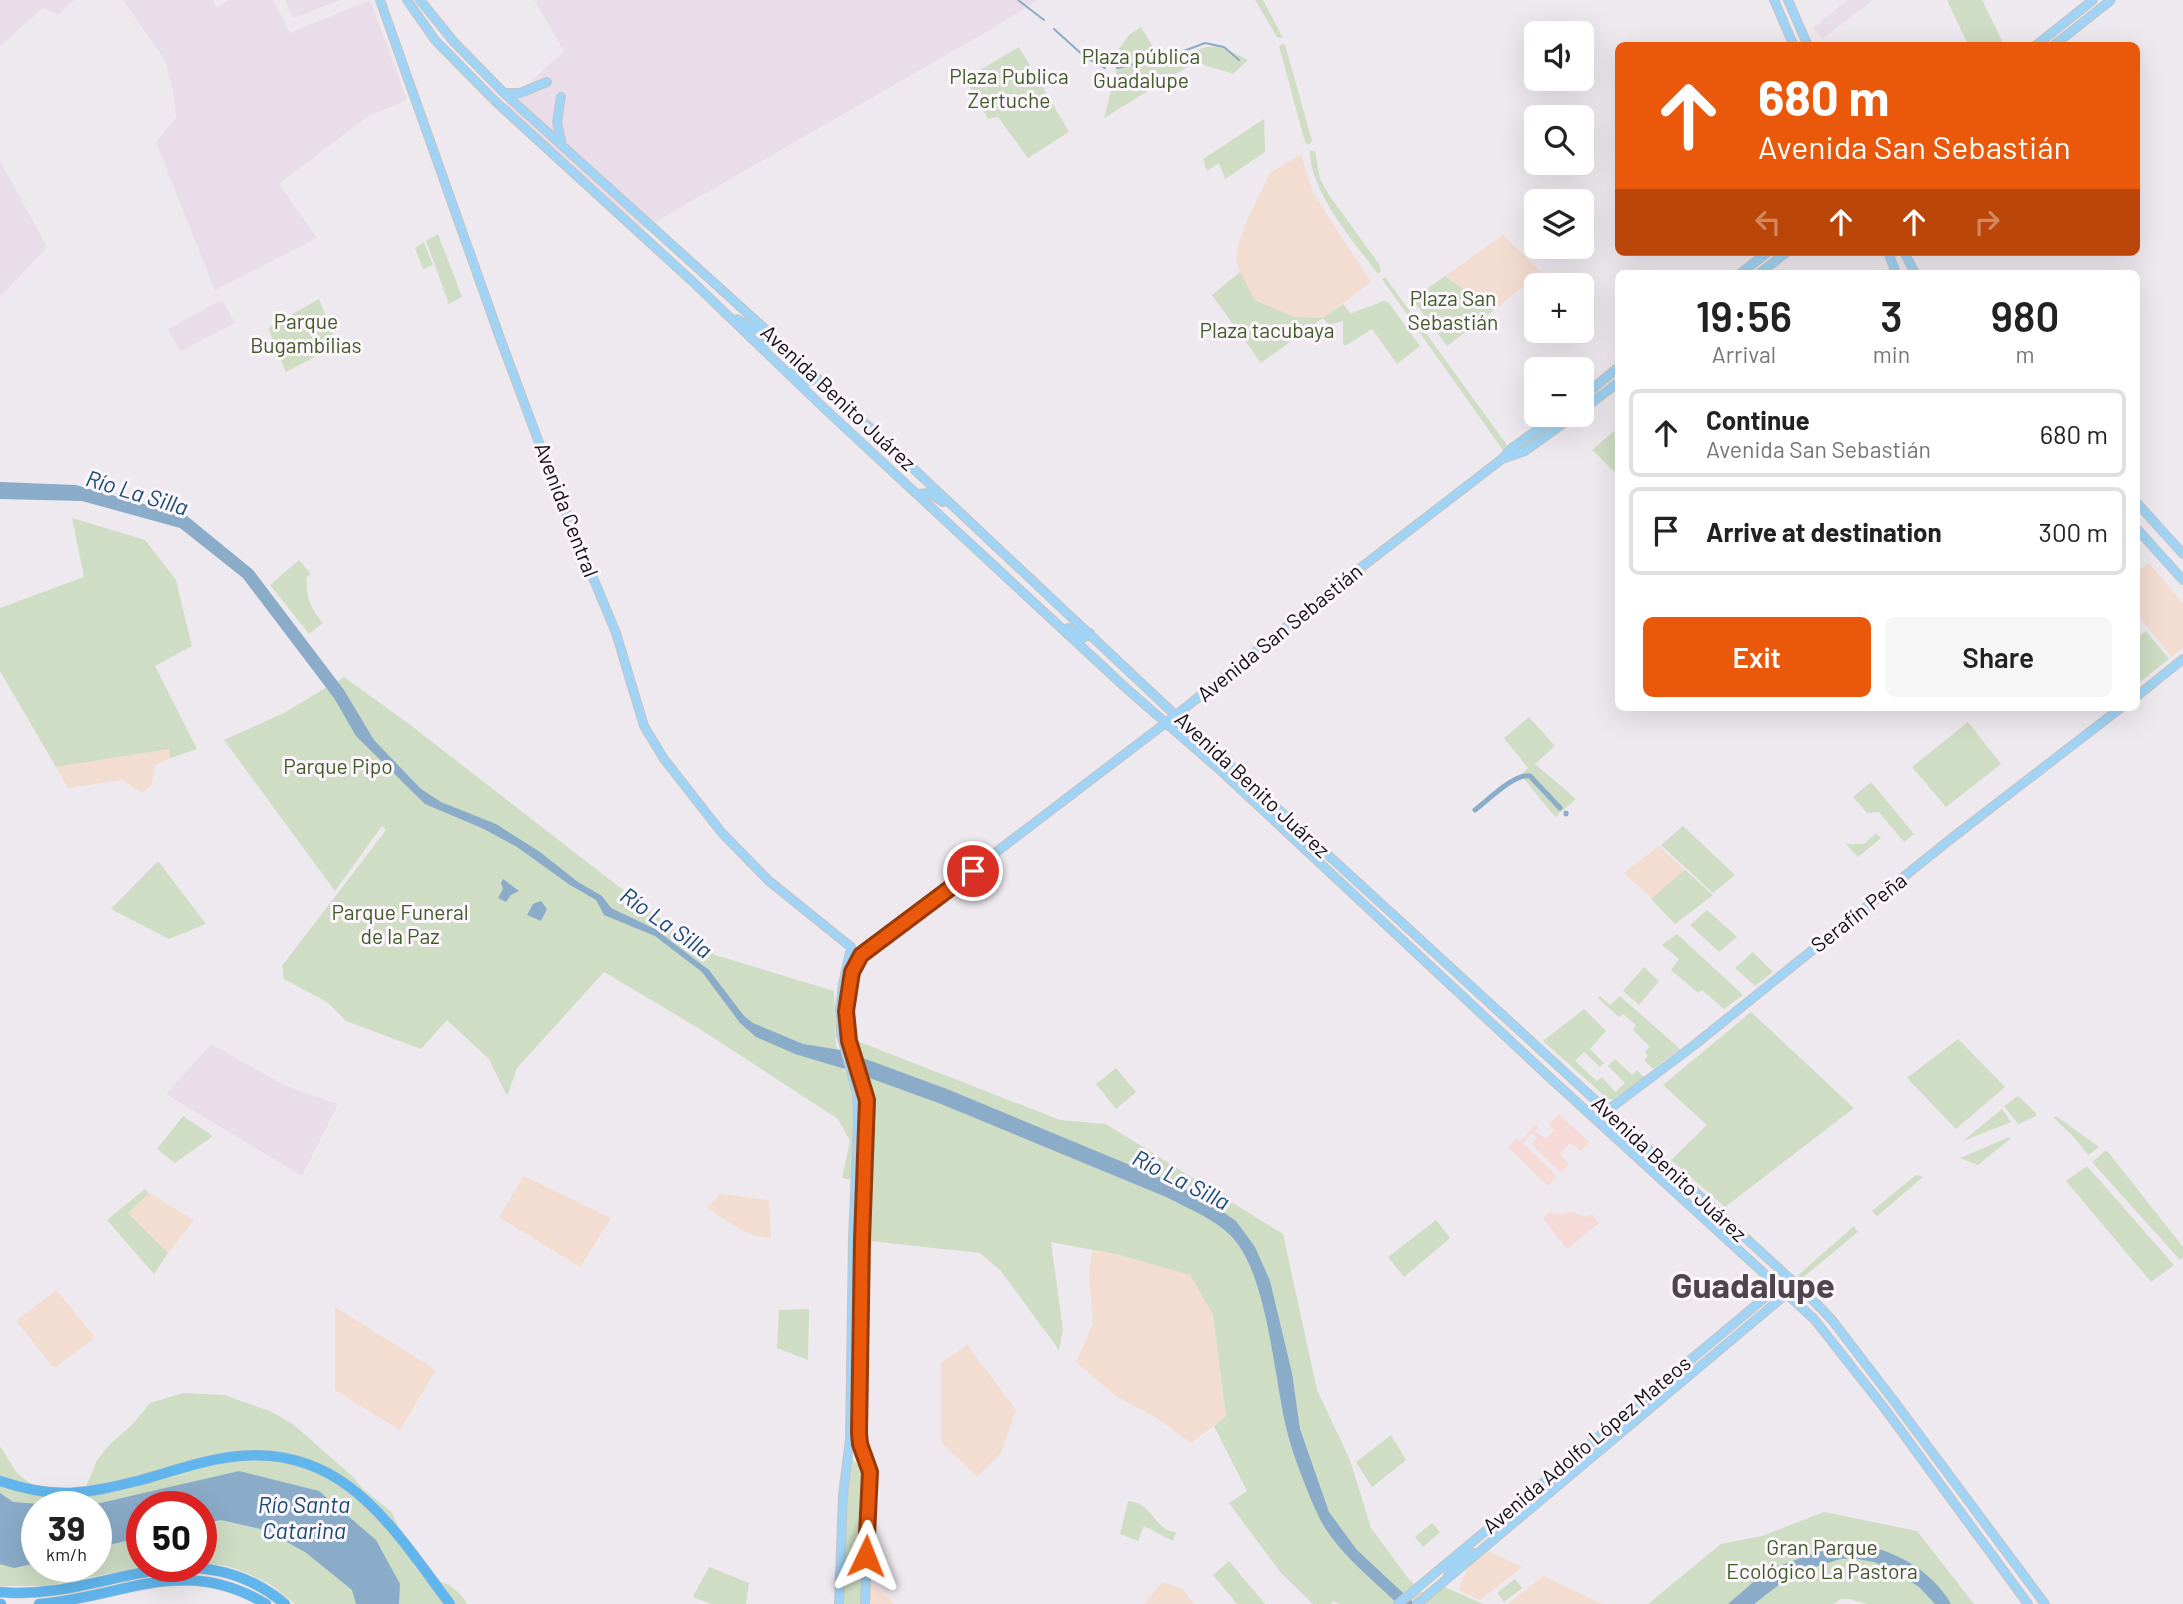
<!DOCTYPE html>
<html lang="en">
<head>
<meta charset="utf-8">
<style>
  body { margin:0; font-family:Barlow,sans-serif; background:#f6f6f6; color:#222; height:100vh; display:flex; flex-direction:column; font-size:26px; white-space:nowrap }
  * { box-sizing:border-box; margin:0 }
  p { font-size:23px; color:#767676 }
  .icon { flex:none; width:38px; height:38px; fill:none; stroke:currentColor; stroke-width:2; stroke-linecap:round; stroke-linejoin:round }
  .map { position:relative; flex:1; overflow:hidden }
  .panel { position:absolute; left:1615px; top:270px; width:525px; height:441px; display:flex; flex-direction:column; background:#fff; border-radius:10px; box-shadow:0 7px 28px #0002 }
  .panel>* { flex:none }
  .hud { position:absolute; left:1615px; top:42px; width:525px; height:214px; border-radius:10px; box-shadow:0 7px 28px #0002; background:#ea580c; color:#fff; overflow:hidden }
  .controls { position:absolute; left:1524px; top:21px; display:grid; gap:14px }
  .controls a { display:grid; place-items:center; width:70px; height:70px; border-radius:10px; background:#fff; box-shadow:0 7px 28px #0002; font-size:35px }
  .speed { position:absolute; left:21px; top:1491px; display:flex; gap:14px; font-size:35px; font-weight:700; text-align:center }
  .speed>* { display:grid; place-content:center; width:91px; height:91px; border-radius:50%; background:#fff; box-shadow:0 7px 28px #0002; line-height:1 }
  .speed small { font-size:18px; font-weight:400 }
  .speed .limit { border:10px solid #d22; background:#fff; color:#111 }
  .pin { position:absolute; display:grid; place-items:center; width:60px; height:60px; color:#fff; margin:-30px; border:4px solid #fff; border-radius:50%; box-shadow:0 2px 7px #0007 }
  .me { position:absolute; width:77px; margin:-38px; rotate:2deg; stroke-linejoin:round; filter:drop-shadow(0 0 5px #0008) }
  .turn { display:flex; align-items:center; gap:24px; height:147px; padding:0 28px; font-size:32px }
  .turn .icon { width:91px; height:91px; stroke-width:2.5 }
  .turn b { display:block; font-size:49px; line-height:60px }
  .lanes { display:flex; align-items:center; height:66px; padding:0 28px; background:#0003; justify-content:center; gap:35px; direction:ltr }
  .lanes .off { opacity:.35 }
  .eta { display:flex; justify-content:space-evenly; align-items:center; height:119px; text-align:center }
  .eta b { font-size:42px; font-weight:600; line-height:49px }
  .button { display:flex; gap:14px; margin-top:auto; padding:14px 28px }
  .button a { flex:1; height:80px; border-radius:10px; background:#ea580c; color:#fff; font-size:28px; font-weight:600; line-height:80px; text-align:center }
  .button a+a { background:#f6f6f6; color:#222 }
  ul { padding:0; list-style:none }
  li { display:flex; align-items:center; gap:21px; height:88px; margin:0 14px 10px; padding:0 14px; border:4px solid #e0e0e0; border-radius:10px }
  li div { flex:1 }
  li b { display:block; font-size:26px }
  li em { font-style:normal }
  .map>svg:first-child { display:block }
</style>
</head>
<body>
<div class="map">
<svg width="2183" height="1604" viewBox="0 0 2183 1604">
  <rect width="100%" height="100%" fill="#eee9ee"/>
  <!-- built -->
  <path fill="#e9dde9" d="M 0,0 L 74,0 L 58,15 L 43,8 L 0,46 Z
    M 123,0 L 213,0 L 217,8 L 228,0 L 273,0 L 290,33 L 370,0 L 407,100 L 368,116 L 279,184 L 317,238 L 215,290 L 156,142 L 176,118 L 173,90 L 165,60 Z
    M 285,0 L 340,0 L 294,18 Z
    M 534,0 L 1038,0 L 988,31 L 643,229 L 505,105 L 564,51 Z
    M 1847,0 L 1873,0 L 1822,39 L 1813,28 Z
    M 0,161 L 47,247 L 0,297 Z
    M 222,300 L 235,323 L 180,351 L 168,329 Z
    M 211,1044 L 286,1086 L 338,1104 L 302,1176 L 166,1094 Z"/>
  <!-- education -->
  <path fill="#f3dcd0" d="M 1301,154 L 1313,193 L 1371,282 L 1323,318 L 1294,317 L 1255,300 L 1241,275 L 1236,261 L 1238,246 L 1245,225 L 1270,173 Z
    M 1503,235 L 1541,272 L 1493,311 L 1445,276 Z
    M 2149,563 L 2183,604 L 2183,648 L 2172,657 L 2137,614 L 2137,572 Z
    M 170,749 L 170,758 L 154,766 L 152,784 L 143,793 L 122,780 L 68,788 L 56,767 Z
    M 1659,846 L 1685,870 L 1654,900 L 1624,873 Z
    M 524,1176 L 611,1218 L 580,1267 L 499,1217 Z
    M 149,1193 L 194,1220 L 168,1253 L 128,1213 Z
    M 720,1194 L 769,1200 L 771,1238 L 758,1236 L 741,1230 L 707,1208 Z
    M 1092,1251 L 1120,1255 L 1190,1275 L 1213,1313 L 1226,1416 L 1191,1443 L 1155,1417 L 1116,1396 L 1076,1362 L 1093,1324 L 1089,1276 Z
    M 54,1292 L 58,1292 L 93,1335 L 93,1339 L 56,1367 L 52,1366 L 18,1323 L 18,1319 Z
    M 335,1307 L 436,1370 L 400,1430 L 335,1390 Z
    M 967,1345 L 1016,1410 L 1001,1453 L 977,1477 L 941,1442 L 941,1363 Z
    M 1487,1551 L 1522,1567 L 1480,1600 L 1458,1590 L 1469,1565 Z
    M 1543,1576 L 1602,1604 L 1508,1604 Z
    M 870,1580 L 894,1604 L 870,1604 Z
    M 1162,1582 L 1182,1589 L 1194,1604 L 1144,1604 Z"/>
  <!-- medical -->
  <path fill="#f5dad7" d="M 1559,1114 L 1589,1142 L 1581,1151 L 1570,1143 L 1560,1154 L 1569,1164 L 1561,1173 L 1531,1144 L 1537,1138 L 1532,1133 L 1523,1143 L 1557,1176 L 1548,1186 L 1508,1147 L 1517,1138 L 1521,1141 L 1535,1125 L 1538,1127 L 1535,1132 L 1547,1139 L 1554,1130 L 1549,1125 Z
    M 1551,1211 L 1554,1215 L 1573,1212 L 1587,1217 L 1592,1214 L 1599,1223 L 1567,1249 L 1543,1218 Z"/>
  <!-- green -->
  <path fill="#ceddc4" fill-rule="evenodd" d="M 1255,0 L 1263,0 L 1283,38 L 1277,37 Z
    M 1947,0 L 1982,0 L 2004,45 L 1968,45 Z
    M 1141,27 L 1162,62 L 1206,47 L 1220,46 L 1248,60 L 1233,74 L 1195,62 L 1104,118 L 1117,68 L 1119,49 L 1129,35 Z
    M 1282,44 L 1285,45 L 1312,141 L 1308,145 L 1305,142 L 1279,46 Z
    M 1019,47 L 1069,132 L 1028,158 L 998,117 L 988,119 L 965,79 Z
    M 1264,119 L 1265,152 L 1225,179 L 1219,163 L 1207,171 L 1203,159 Z
    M 1310,150 L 1315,151 L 1320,179 L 1329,195 L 1379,264 L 1381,271 L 1378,274 C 1354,242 1309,191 1310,150 Z
    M 438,234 L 462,297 L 449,304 L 426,241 Z
    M 424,242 L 433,265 L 423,269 L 415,248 Z
    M 1240,272 L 1255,300 L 1294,317 L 1323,318 L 1343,304 L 1351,314 C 1362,308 1370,308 1382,301 L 1388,302 L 1420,346 L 1397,364 L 1372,329 L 1345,346 L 1343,343 L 1343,321 L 1329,325 L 1323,318 L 1261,363 L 1212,295 Z
    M 1445,276 L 1493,311 L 1447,346 L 1412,299 Z
    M 1385,277 L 1510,449 L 1505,453 L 1382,279 Z
    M 319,299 L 337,345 L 286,372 L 268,328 Z
    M 1619,427 L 1619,476 L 1592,450 Z
    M 72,518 L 145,540 L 176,580 L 192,646 L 155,666 L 197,749 L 170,758 L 169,749 L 56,767 L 0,671 L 0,608 L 84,577 Z
    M 299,560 L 311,574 L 307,577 C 305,595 311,610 323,623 L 309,634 L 270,585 Z
    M 2146,631 L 2169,659 L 2140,682 L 2137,678 L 2137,638 Z
    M 344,677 L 409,724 L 685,938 L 715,955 L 834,991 L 836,1045 L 845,1073 L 852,1039 L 1060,1120 L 1106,1124 L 1283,1234 L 1317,1390 L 1350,1460 L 1371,1528 L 1408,1578 L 1423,1593 L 1437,1581 L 1445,1587 L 1483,1604 L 1339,1604 L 1333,1601 L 1331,1604 L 1313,1604 L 1281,1573 L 1229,1503 L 1247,1491 L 1214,1426 L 1226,1416 L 1213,1314 L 1190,1275 L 1120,1255 L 1051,1242 L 1063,1330 L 1059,1350 L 1001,1271 L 980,1253 L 861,1240 L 852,1180 L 842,1178 L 850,1141 L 838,1119 L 695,1026 L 604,972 L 517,1068 L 507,1096 L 489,1059 L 447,1020 L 421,1049 L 346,1021 L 327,1002 L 284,979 L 282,966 L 386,830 L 382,826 L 335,891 L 224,740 L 284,713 Z
    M 1529,717 L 1555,746 L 1535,764 L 1576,799 L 1555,817 L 1521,775 L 1528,768 L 1504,738 Z
    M 1968,722 L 2001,764 L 1946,807 L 1912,767 Z
    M 1871,782 L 1914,834 L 1904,842 L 1879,812 L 1867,813 L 1853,797 Z
    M 1683,826 L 1735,875 L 1713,893 L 1661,845 Z
    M 1876,833 L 1881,838 L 1858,857 L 1846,844 L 1864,844 Z
    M 158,861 L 206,924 L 169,939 L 111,909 Z
    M 1685,870 L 1713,895 L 1675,924 L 1651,899 Z
    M 1707,910 L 1737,937 L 1719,952 L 1690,925 Z
    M 1677,934 L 1743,995 L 1724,1009 L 1702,990 L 1698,993 L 1671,970 L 1679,959 L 1662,945 Z
    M 1753,952 L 1773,972 L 1755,986 L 1735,968 Z
    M 1644,967 L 1659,981 L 1639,1005 L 1623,991 Z
    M 1600,996 L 1610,1005 L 1620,996 L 1680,1049 L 1653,1069 L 1644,1060 L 1648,1056 L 1645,1052 L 1650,1047 L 1633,1030 L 1636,1025 L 1623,1014 L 1619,1017 L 1598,998 Z
    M 1584,1009 L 1606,1031 L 1590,1049 L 1604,1063 L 1600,1067 L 1584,1052 L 1575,1061 L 1597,1081 L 1602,1077 L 1615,1092 L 1625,1083 L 1608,1066 L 1615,1059 L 1632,1075 L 1637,1070 L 1644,1077 L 1613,1100 L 1608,1099 L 1543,1041 Z
    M 1751,1012 L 1854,1108 L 1725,1207 L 1671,1160 L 1707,1125 L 1663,1085 Z
    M 1958,1039 L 2005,1087 L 1956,1129 L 1907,1078 Z
    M 1116,1068 L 1136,1092 L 1116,1109 L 1096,1084 Z
    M 2018,1096 L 2036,1113 L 2036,1116 L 2018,1124 L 2004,1106 Z
    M 2002,1109 L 2011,1122 L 1963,1141 Z
    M 183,1116 L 213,1136 L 175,1163 L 157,1149 Z
    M 2056,1116 L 2099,1147 L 2088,1155 L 2075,1138 L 2054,1118 Z
    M 2009,1137 L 2010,1139 L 1978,1165 L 1960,1158 Z
    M 2105,1151 L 2108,1152 L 2183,1247 L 2183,1257 L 2180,1260 L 2092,1162 Z
    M 2087,1166 L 2174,1265 L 2151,1282 L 2066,1181 Z
    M 1916,1175 L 1923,1177 L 1877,1216 L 1872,1211 Z
    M 145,1189 L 149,1193 L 128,1213 L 168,1253 L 154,1274 L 107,1220 Z
    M 1436,1220 L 1450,1238 L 1404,1277 L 1388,1257 Z
    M 1854,1226 L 1858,1232 L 1801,1279 L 1797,1276 Z
    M 809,1309 L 808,1360 L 777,1348 L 779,1310 Z
    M 183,1393 L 224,1395 L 270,1411 L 294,1425 L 353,1477 L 363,1489 L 392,1512 L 415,1568 L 427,1581 C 446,1580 458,1588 467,1604 L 295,1604 L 271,1585 L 247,1573 L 227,1566 L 201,1563 L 201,1507 L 142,1507 L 142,1566 L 149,1566 L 45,1586 L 0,1586 L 0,1446 L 17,1473 L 40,1491 L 85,1489 L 97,1460 L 110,1444 L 132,1425 L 150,1403 ZM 37,1507 L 96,1507 L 96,1566 L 37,1566 Z
    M 1391,1435 L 1406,1460 L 1372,1487 L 1356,1462 Z
    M 847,1457 L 870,1472 L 865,1604 L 839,1604 Z
    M 1128,1501 C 1154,1503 1154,1531 1176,1532 L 1173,1541 L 1144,1526 L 1138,1541 L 1120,1534 Z
    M 1824,1512 L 1917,1531 L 1974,1604 L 1867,1604 L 1849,1599 L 1841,1599 L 1833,1604 L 1648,1604 L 1721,1544 L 1762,1536 Z
    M 1432,1523 L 1440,1532 L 1423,1547 L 1415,1537 Z
    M 1229,1561 L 1265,1604 L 1237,1604 L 1213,1575 Z
    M 709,1567 L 749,1583 L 746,1604 L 712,1604 L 693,1597 Z
    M 1515,1579 L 1522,1588 L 1504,1602 L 1497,1593 Z"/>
  <!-- water -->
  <path fill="#8bacc9" d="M 0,482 L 76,485 L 187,516 L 253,570 L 344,690 L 374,740 L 421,789 L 441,802 L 496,824 L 540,852 L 578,882 L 602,896 L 611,908 L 655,929 L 709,970 L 744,1016 L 753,1023 L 803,1044 L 841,1050 L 947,1089 L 1171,1182 L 1207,1201 L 1236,1221 L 1255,1247 L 1270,1281 L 1292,1373 L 1300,1429 L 1329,1512 L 1357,1550 L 1415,1604 L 1398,1604 C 1370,1577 1333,1549 1317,1513 C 1307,1491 1291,1450 1286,1427 C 1274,1377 1267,1270 1230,1235 C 1213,1218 1187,1208 1166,1197 L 941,1104 L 845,1069 L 795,1054 L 756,1037 L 740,1023 L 702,972 L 655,936 L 604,915 L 596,900 L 570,885 L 517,847 L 484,829 L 425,804 L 356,736 L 334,698 L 243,578 L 180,528 L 82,501 L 0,499 Z
    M 503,879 L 519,891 L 511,895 L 506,902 L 498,898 L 503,889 L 501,883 Z
    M 541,901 L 547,909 L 541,921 L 527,915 L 533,904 Z
    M 239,1471 L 319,1491 L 376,1540 L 400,1584 L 399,1604 L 356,1604 L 352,1590 L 305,1552 L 265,1530 L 221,1520 L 201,1524 L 201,1507 L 142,1507 L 142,1537 L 96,1548 L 96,1507 L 83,1507 Z
    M 0,1493 L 13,1502 L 77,1507 L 37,1507 L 37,1563 L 14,1568 L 0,1564 Z
    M 1849,1543 C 1888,1546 1932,1569 1951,1604 L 1935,1604 L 1919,1587 L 1896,1572 L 1874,1562 L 1851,1558 L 1840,1559 L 1815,1567 L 1802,1576 L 1784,1581 L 1754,1604 L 1728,1604 L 1766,1571 L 1832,1546 Z"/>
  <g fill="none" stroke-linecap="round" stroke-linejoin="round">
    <!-- stream -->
    <path stroke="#8bacc9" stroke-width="2" d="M 1018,0 L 1044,20
      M 1054,29 L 1085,57 L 1105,68
      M 1117,68 L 1173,55 L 1205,43 L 1224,47 L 1239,60"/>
    <!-- canal -->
    <path stroke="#8bacc9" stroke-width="5" d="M 1475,810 C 1488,800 1515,773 1530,776 L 1560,808
      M 1566,813 L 1566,814"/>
    <defs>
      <path id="major" d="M 380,0 L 500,338 L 557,491 L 616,633 L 644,726 L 664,759 L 722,833 L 769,881 L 851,947 L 843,984 L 840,1009 L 841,1034 L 857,1094 L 858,1122 L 853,1239 L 850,1439 L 843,1495 L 839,1604
        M 407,0 L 435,40 L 495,101 L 693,282 L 825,409 L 1127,689 L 1220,770 L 1547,1075 L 1814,1319 L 1885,1409 L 2028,1604
        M 420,0 L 454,42 L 504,93 L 765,329 L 1171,711 L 1810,1297 L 1832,1320 L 1894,1401 L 2045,1604
        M 1774,0 L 1794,46
        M 1788,0 L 1808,46
        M 2035,46 L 2093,0
        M 2053,46 L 2111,0
        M 504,93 L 520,93 L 547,82
        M 561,97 L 557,122 L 562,145
        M 1888,252 L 1896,273
        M 1904,252 L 1915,273
        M 1741,273 L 1768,252
        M 1760,273 L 1787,252
        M 737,319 L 755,329 L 765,329 L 763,340 L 766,351
        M 792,373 L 807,381 L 818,379
        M 1582,397 L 1619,367
        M 1582,410 L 1619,382
        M 1502,459 L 1525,451 L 1575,415
        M 918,494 L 929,493 L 943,502
        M 2137,503 L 2183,554
        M 2137,529 L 2183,580
        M 1068,628 L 1083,638 L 1090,633
        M 2137,696 L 2183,659
        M 1596,1119 L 1693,1046 L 1952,838 L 2122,707
        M 1447,1579 C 1451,1563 1462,1552 1478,1553
        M 865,1604 L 870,1472 L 862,1449 L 859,1433 L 861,1240 L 867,1100 C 865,1079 855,1061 849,1041 C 845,1023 846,1004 850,986 C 852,974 853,965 861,955 L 1180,712 L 1350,576 L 1502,459 L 1512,448 L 1558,415
        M 1398,1604 L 1780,1285
        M 1417,1604 L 1797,1285"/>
      <path id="highway" d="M 0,1481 C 56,1500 85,1494 141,1480 C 173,1471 206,1459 239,1456 C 346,1446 394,1530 450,1604
        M 0,1592 C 103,1602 190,1525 285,1604
        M 0,1604 L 1,1604
        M 39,1604 C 124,1597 184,1554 266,1604"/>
    </defs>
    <!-- major casing -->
    <use href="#major" stroke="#c6c5c6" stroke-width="10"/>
    <!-- highway casing -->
    <use href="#highway" stroke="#c6c5c6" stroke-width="11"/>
    <!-- major -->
    <use href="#major" stroke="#a0d3f4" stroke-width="8"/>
    <!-- highway -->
    <use href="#highway" stroke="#60b5ec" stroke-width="10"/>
  </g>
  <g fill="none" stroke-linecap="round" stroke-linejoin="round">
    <defs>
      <path id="route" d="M 866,1556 L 870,1472 L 860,1444 L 859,1433 L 862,1240 L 867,1100 L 849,1041 L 846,1011 L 852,972 L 861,955 L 973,871"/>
    </defs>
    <!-- route casing -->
    <use href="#route" stroke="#983908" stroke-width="18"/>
    <!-- route -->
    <use href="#route" stroke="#ea580c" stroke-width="12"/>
  </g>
  <g text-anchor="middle" stroke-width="6" stroke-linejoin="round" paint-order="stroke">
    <!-- park labels -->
    <g font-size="21" fill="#3f5b27" stroke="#fcf6fc">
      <text x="1141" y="64">Plaza pública<tspan x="1141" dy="24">Guadalupe</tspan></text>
      <text x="1009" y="84">Plaza Publica<tspan x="1009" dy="24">Zertuche</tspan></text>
      <text x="1453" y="306">Plaza San<tspan x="1453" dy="24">Sebastián</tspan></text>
      <text x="306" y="329">Parque<tspan x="306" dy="24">Bugambilias</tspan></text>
      <text x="1267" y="338">Plaza tacubaya</text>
      <text x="338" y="774">Parque Pipo</text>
      <text x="400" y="920">Parque Funeral<tspan x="400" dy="24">de la Paz</tspan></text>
      <text x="1822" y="1555">Gran Parque<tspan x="1822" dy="24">Ecológico La Pastora</tspan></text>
    </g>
    <!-- street labels -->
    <g font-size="21" fill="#110f11" stroke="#fcf6fc">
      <text transform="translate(838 398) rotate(43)" y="7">Avenida Benito Juárez</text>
      <text transform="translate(566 510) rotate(69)" y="7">Avenida Central</text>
      <text transform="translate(1280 633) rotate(-39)" y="7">Avenida San Sebastián</text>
      <text transform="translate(1252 785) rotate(43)" y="7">Avenida Benito Juárez</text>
      <text transform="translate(1859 913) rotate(-38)" y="7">Serafín Peña</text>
      <text transform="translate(1669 1169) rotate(43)" y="7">Avenida Benito Juárez</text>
      <text transform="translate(1587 1445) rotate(-40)" y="7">Avenida Adolfo López Mateos</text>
    </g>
    <!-- water labels -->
    <g font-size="23" font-style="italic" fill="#164c72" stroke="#fcf6fc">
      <text transform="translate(137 493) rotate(17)" y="8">Río La Silla</text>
      <text transform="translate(666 923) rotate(35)" y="8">Río La Silla</text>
      <text transform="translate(1181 1180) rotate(27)" y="8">Río La Silla</text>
      <text x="304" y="1513">Río Santa<tspan x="304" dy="26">Catarina</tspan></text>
    </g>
    <!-- town labels -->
    <g font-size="35" font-weight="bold" fill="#4c474c" stroke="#fcf6fc">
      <text x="1753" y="1298">Guadalupe</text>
    </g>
  </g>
</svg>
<div class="controls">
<a><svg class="icon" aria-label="sound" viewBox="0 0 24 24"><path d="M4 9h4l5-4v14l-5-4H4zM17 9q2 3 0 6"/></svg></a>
<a><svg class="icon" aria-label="search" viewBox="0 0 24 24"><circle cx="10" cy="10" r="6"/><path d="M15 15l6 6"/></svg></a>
<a><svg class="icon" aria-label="layers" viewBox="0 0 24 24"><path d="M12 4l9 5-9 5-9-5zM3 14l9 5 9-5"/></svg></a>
<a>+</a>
<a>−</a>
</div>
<div class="speed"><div>39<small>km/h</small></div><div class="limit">50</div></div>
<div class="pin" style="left:973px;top:871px;background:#d93025"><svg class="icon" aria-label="arrive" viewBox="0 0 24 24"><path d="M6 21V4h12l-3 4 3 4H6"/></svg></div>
<svg class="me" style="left:866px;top:1556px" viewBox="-20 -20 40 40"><path d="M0-17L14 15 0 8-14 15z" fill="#ea580c" stroke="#fff" stroke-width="4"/></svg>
<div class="hud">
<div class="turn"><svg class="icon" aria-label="ahead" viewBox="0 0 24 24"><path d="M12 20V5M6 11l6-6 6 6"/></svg><div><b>680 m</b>Avenida San Sebastián</div></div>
<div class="lanes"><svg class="icon off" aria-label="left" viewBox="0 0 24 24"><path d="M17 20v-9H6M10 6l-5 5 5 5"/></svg><svg class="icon" aria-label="ahead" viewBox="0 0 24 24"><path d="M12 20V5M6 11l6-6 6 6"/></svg><svg class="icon" aria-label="ahead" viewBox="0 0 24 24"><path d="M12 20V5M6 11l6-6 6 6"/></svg><svg class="icon off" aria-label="right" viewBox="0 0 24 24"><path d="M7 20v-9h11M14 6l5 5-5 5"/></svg></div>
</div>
<section class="panel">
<div class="eta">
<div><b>19:56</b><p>Arrival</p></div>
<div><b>3</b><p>min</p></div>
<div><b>980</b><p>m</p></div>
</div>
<ul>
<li><svg class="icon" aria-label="ahead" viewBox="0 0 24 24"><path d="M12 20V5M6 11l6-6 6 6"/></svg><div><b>Continue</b><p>Avenida San Sebastián</p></div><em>680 m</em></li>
<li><svg class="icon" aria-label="arrive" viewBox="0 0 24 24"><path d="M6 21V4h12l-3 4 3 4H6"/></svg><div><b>Arrive at destination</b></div><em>300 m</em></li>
</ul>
<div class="button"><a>Exit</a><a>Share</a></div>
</section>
</div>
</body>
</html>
